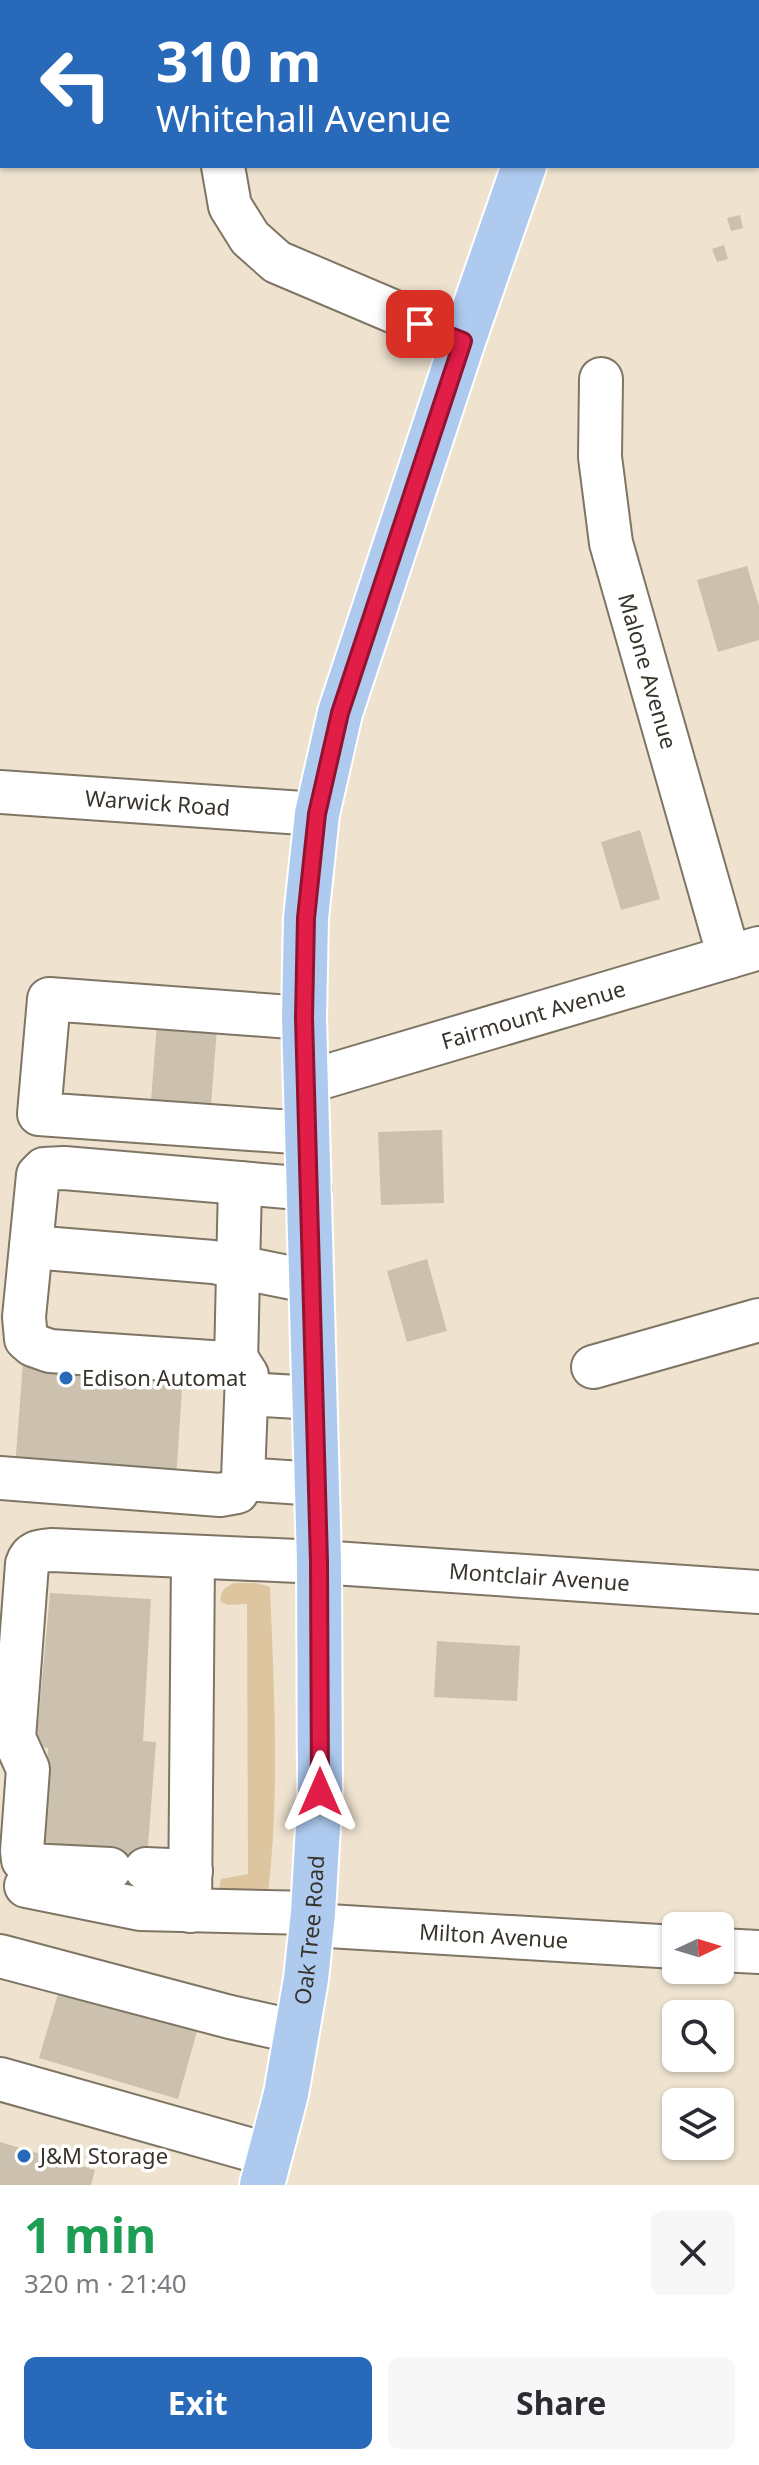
<!DOCTYPE html>
<html lang="en">
<head>
<meta charset="utf-8">
<style>
  body { margin:0; font-family:"Noto Sans",sans-serif; background:#f7f7f7; color:#2b2b33; height:100vh; display:flex; flex-direction:column; font-size:30px; white-space:nowrap }
  * { box-sizing:border-box; margin:0 }
  p { font-size:26px; color:#7c7c81 }
  .icon { flex:none; width:44px; height:44px; fill:none; stroke:currentColor; stroke-width:2; stroke-linecap:round; stroke-linejoin:round }
  .map { position:relative; height:2185px; overflow:hidden }
  .side { display:flex; flex-direction:column; background:#fff; flex:1 }
  .side>* { flex:none }
  .hud { position:absolute; left:0px; top:0px; width:760px; height:168px; box-shadow:0 2px 6px #0004; background:#2869ba; color:#fff; overflow:hidden }
  .needle { width:52px; rotate:86deg }
  .controls { position:absolute; left:662px; top:1912px; display:grid; gap:16px }
  .controls a { display:grid; place-items:center; width:72px; height:72px; border-radius:12px; background:#fff; box-shadow:0 2px 6px #0004; font-size:40px }
  .pin { position:absolute; display:grid; place-items:center; width:68px; height:68px; color:#fff; margin:-34px; border-radius:16px; box-shadow:0 4px 12px #0006 }
  .me { position:absolute; width:88px; margin:-44px; rotate:0deg; stroke-linejoin:round; filter:drop-shadow(0 0 6px #0008) }
  .turn { display:flex; align-items:center; gap:28px; height:168px; padding:0 24px; font-size:36px }
  .turn .icon { width:104px; height:104px; stroke-width:2.5 }
  .turn b { display:block; font-size:56px; line-height:68px }
  .round { display:grid; place-items:center; flex:none; width:84px; height:84px; border-radius:12px; background:#f7f7f7 }
  .head { display:flex; align-items:center; justify-content:space-between; height:136px; padding:0 24px }
  h1 { font-size:48px; font-weight:700; line-height:60px; color:#1e9e55 }
  .cta { display:flex; gap:16px; margin-top:auto; padding:16px 24px }
  .cta a { flex:1; height:92px; border-radius:12px; background:#2869ba; color:#fff; font-size:32px; font-weight:700; line-height:92px; text-align:center }
  .cta a+a { background:#f7f7f7; color:#2b2b33 }
  .map>svg:first-child { display:block }
</style>
</head>
<body>
<div class="map">
<svg width="759" height="2185" viewBox="0 0 759 2185">
  <rect width="100%" height="100%" fill="#efe3d0"/>
  <!-- green -->
  <path fill="#ddc5a0" d="M 234,1583 L 256,1583 L 270,1587 C 274,1689 280,1792 268,1894 L 219,1890 L 221,1879 L 248,1874 L 247,1604 L 228,1605 L 221,1602 C 219,1592 225,1587 234,1583 Z"/>
  <!-- building -->
  <path fill="#ccc0ae" d="M 740,215 L 743,228 L 731,231 L 727,218 Z
    M 724,245 L 728,259 L 717,262 L 712,249 Z
    M 747,566 L 759,606 L 759,640 L 718,652 L 697,580 Z
    M 640,830 L 660,899 L 621,910 L 601,842 Z
    M 158,1010 L 218,1015 L 210,1118 L 150,1114 Z
    M 442,1130 L 444,1203 L 381,1205 L 378,1132 Z
    M 427,1259 L 447,1331 L 407,1342 L 387,1271 Z
    M 23,1363 L 183,1374 L 176,1479 L 15,1467 Z
    M 50,1593 L 151,1599 L 143,1741 L 156,1742 L 144,1898 L 41,1855 L 48,1748 L 36,1746 Z
    M 437,1641 L 520,1646 L 517,1701 L 434,1697 Z
    M 60,1987 L 198,2028 L 178,2099 L 39,2058 Z
    M 0,2142 L 95,2170 L 91,2185 L 0,2185 Z"/>
  <g fill="none" stroke-linecap="round" stroke-linejoin="round">
    <defs>
      <g id="minor">
        <path d="M 191,0 L 192,2"/>
        <path d="M 223,166 L 230,206 L 250,238 L 277,262 L 463,341"/>
        <path id="s1" d="M 601,379 L 600,457 L 611,543 L 729,957"/>
        <path id="s2" d="M 0,792 L 317,814"/>
        <path d="M 304,1018 L 49,999 L 39,1114 L 308,1133"/>
        <path id="s3" d="M 307,1082 L 759,948"/>
        <path d="M 31,1247 L 213,1262 L 312,1282"/>
        <path d="M 236,1363 L 240,1183"/>
        <path d="M 593,1367 L 759,1320"/>
        <path d="M 247,1394 L 315,1398"/>
        <path d="M 0,1478 L 220,1495 L 237,1492 L 243,1479 L 247,1375 L 240,1364 L 50,1351 L 33,1345 L 26,1339 L 24,1317 L 38,1175 L 44,1169 L 64,1168 L 310,1189"/>
        <path d="M 243,1479 L 317,1484"/>
        <path id="s4" d="M 110,1869 L 29,1865 L 23,1860 L 22,1851 L 28,1769 L 14,1738 L 27,1564 C 31,1551 40,1551 52,1550 L 319,1562 L 759,1592"/>
        <path d="M 146,1869 L 191,1871"/>
        <path d="M 26,1886 L 140,1909 L 313,1913"/>
        <path d="M 190,1911 L 193,1557"/>
        <path id="s5" d="M 312,1925 L 676,1947"/>
        <path d="M 720,1950 L 759,1952"/>
        <path d="M 0,1956 L 230,2017 L 297,2032"/>
        <path d="M 0,2079 L 270,2155"/>
      </g>
      <g id="major">
        <path d="M 581,2 L 581,0"/>
        <path id="s6" d="M 262,2185 L 286,2094 L 306,1979 L 313,1913 L 320,1792 L 319,1562 L 304,1018 L 306,918 L 317,814 L 340,713 L 463,341 L 524,166"/>
      </g>
    </defs>
    <!-- minor casing -->
    <use href="#minor" stroke="#7f7564" stroke-width="46"/>
    <!-- major casing -->
    <use href="#major" stroke="#fff" stroke-width="48"/>
    <!-- minor -->
    <use href="#minor" stroke="#fff" stroke-width="42"/>
    <!-- major -->
    <use href="#major" stroke="#aecaef" stroke-width="44"/>
  </g>
  <g fill="none" stroke-linecap="round" stroke-linejoin="round">
    <defs>
      <path id="route" d="M 320,1792 L 319,1562 L 304,1018 L 306,918 L 317,814 L 340,713 L 463,341 L 420,324"/>
    </defs>
    <!-- route casing -->
    <use href="#route" stroke="#92132f" stroke-width="20"/>
    <!-- route -->
    <use href="#route" stroke="#e11d48" stroke-width="14"/>
  </g>
  <!-- markers -->
  <g fill="#2869ba" stroke="#fff" stroke-width="3">
    <circle cx="66" cy="1378" r="8"/>
    <circle cx="24" cy="2156" r="8"/>
  </g>
  <g text-anchor="middle" stroke-width="7" stroke-linejoin="round" paint-order="stroke">
    <!-- street labels -->
    <g font-size="22" fill="#38342c" stroke="#fff">
      <text dy="8" stroke="none"><textPath href="#s1" startOffset="298">Malone Avenue</textPath></text>
      <text dy="8" stroke="none"><textPath href="#s2" startOffset="158">Warwick Road</textPath></text>
      <text dy="8" stroke="none"><textPath href="#s3" startOffset="236">Fairmount Avenue</textPath></text>
      <text dy="8" stroke="none"><textPath href="#s4" startOffset="908">Montclair Avenue</textPath></text>
      <text dy="8" stroke="none"><textPath href="#s6" startOffset="260">Oak Tree Road</textPath></text>
      <text dy="8" stroke="none"><textPath href="#s5" startOffset="182">Milton Avenue</textPath></text>
    </g>
    <!-- poi labels -->
    <g font-size="22" fill="#38342c" stroke="#fff" text-anchor="start">
      <text x="82" y="1386">Edison Automat</text>
      <text x="40" y="2164">J&amp;M Storage</text>
    </g>
  </g>
</svg>
<div class="controls">
<a><svg class="needle" viewBox="-14 -14 28 28"><path d="M0-13l5 13h-10z" fill="#e53935"/><path d="M0 13l5-13h-10z" fill="#7c7c81"/></svg></a>
<a><svg class="icon" aria-label="search" viewBox="0 0 24 24"><circle cx="10" cy="10" r="6"/><path d="M15 15l6 6"/></svg></a>
<a><svg class="icon" aria-label="layers" viewBox="0 0 24 24"><path d="M12 4l9 5-9 5-9-5zM3 14l9 5 9-5"/></svg></a>
</div>
<div class="pin" style="left:420px;top:324px;background:#d93025"><svg class="icon" aria-label="arrive" viewBox="0 0 24 24"><path d="M6 21V4h12l-3 4 3 4H6"/></svg></div>
<svg class="me" style="left:320px;top:1792px" viewBox="-20 -20 40 40"><path d="M0-17L14 15 0 8-14 15z" fill="#e11d48" stroke="#fff" stroke-width="4"/></svg>
<div class="hud">
<div class="turn"><svg class="icon" aria-label="left" viewBox="0 0 24 24"><path d="M17 20v-9H6M10 6l-5 5 5 5"/></svg><div><b>310 m</b>Whitehall Avenue</div></div>
</div>
</div>
<section class="side">
<div class="head"><div><h1>1 min</h1><p>320 m · 21:40</p></div><a class="round"><svg class="icon" aria-label="close" viewBox="0 0 24 24"><path d="M6 6l12 12M18 6L6 18"/></svg></a></div>
<div class="cta"><a>Exit</a><a>Share</a></div>
</section>
</body>
</html>
